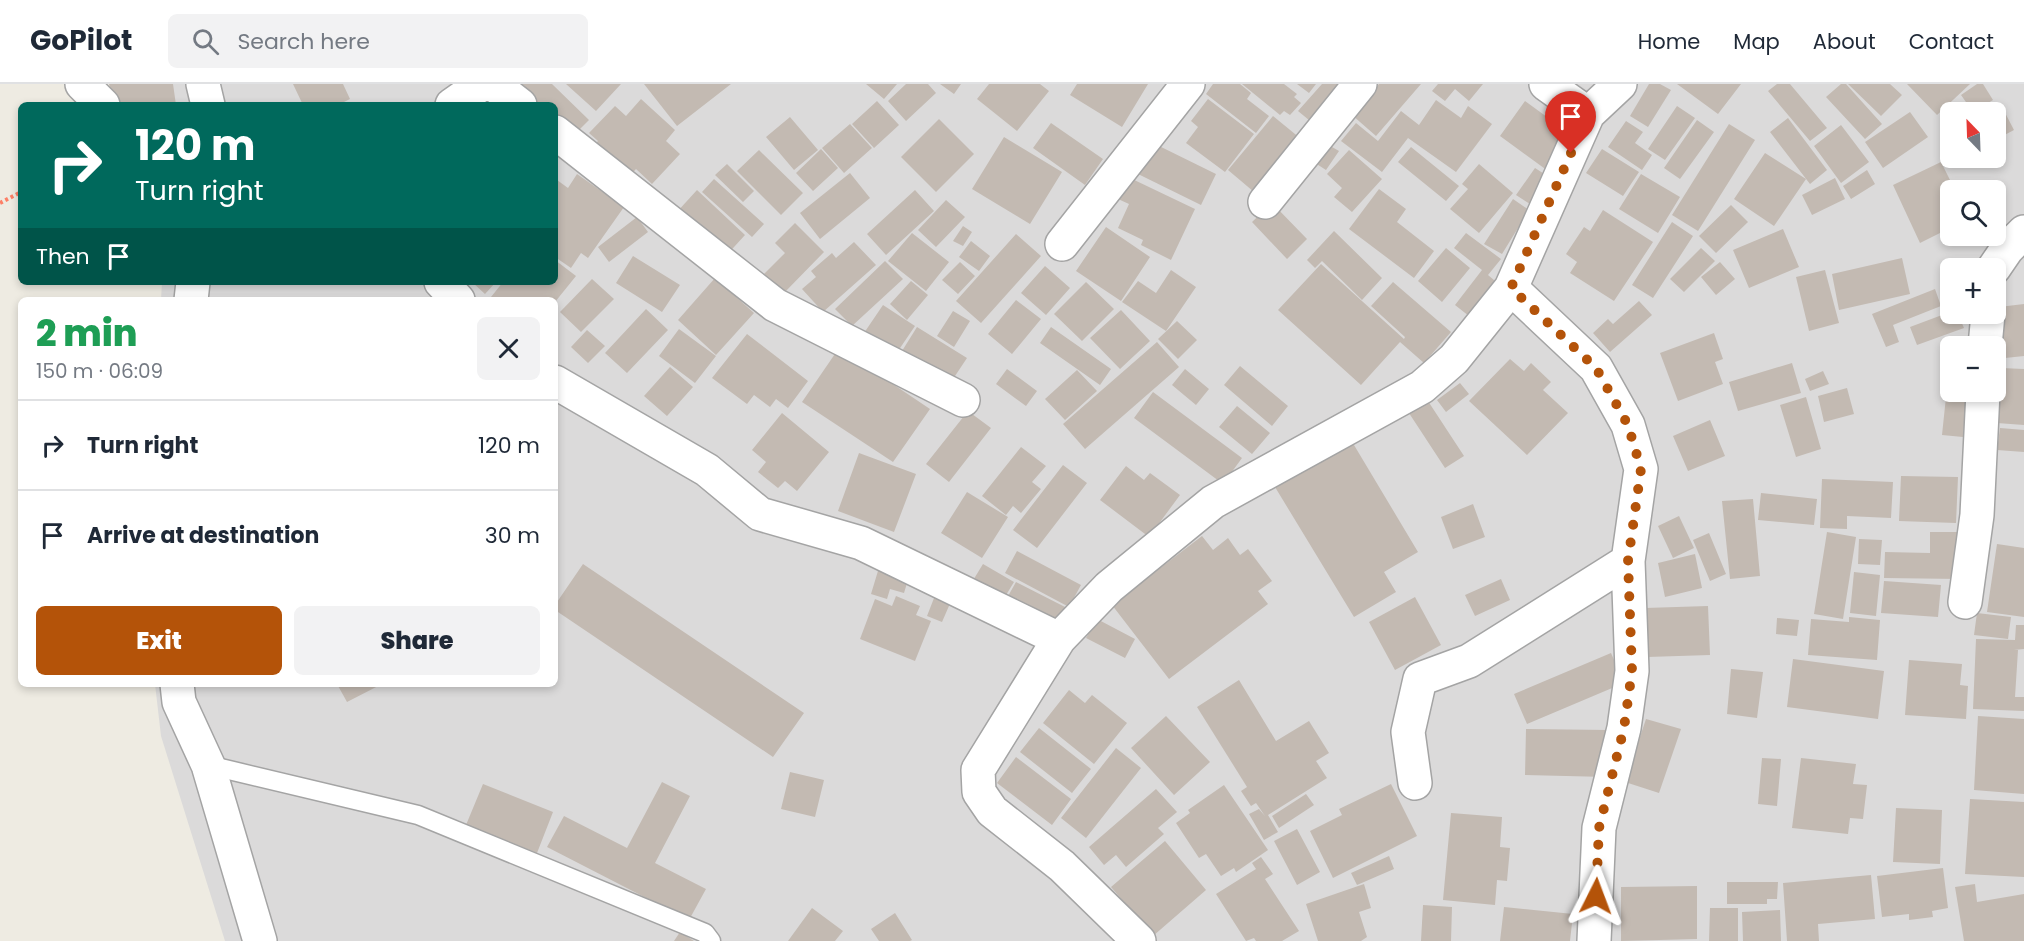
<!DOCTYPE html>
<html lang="en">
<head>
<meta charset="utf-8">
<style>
  body { margin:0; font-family:Poppins,sans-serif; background:#f2f2f3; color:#1f2937; height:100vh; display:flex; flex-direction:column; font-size:22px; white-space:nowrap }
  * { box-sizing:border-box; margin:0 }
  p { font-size:20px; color:#747a83 }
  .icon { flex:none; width:33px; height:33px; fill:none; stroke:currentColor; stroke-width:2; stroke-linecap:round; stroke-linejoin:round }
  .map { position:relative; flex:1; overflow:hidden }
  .sheet { position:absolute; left:18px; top:213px; width:540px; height:390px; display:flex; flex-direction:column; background:#fff; border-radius:9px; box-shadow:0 3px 9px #0003 }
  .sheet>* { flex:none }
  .guide { position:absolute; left:18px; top:18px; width:540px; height:183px; border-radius:9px; box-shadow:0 3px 9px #0003; background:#00695c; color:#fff; overflow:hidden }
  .needle { width:39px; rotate:337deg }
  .buttons { position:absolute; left:1940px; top:18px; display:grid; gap:12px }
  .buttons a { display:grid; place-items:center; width:66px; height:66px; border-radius:9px; background:#fff; box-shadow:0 3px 9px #0003; font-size:30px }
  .pin { position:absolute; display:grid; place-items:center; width:51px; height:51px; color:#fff; margin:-62px -26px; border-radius:50% 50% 50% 0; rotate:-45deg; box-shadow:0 0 6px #0007 }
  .pin .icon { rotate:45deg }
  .me { position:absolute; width:66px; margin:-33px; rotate:3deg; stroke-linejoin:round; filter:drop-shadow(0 0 4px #0008) }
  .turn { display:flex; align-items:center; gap:21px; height:126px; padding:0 18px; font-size:27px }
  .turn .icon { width:78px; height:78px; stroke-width:2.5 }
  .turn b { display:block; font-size:42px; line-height:51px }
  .then { display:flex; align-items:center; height:57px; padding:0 18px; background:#0003; gap:12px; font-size:22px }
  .round { display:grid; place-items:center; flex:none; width:63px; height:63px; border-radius:9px; background:#f2f2f3 }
  .headline { display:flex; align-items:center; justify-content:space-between; height:102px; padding:0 18px }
  h1 { font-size:36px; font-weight:800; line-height:45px; color:#1e9e55 }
  .cta { display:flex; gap:12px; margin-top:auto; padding:12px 18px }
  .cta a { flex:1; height:69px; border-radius:9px; background:#b45309; color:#fff; font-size:24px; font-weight:800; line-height:69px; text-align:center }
  .cta a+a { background:#f2f2f3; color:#1f2937 }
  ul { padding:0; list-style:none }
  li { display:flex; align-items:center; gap:18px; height:90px; padding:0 18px; border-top:2px solid #e0e1e3 }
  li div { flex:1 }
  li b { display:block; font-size:22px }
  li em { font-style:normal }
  header { display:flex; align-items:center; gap:36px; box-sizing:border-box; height:84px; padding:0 30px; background:#fff; border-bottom:2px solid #e0e1e3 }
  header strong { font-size:28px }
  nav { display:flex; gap:33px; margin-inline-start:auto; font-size:21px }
  .search { width:420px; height:54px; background:#f2f2f3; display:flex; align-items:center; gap:15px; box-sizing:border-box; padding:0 21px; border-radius:9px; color:#747a83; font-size:22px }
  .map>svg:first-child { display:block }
</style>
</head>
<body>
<header>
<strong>GoPilot</strong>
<div class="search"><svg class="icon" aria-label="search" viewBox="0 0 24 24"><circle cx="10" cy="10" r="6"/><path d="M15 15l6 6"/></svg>Search here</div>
<nav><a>Home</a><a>Map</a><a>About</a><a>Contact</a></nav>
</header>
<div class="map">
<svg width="2024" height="857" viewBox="0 0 2024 857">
  <rect width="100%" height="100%" fill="#eeebe2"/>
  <!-- residential -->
  <path fill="#dbdada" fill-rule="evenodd" d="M 167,0 L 2024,0 L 2024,857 L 225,857 L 161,652 L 155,600 L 555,600 L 555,216 L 161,216 L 162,198 L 555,198 L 555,21 L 172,21 ZM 1950,28 L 1995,28 L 1995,74 L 1950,74 ZM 1950,106 L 1995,106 L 1995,152 L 1950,152 ZM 1950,184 L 1995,184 L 1995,230 L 1950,230 ZM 1950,262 L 1995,262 L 1995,308 L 1950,308 Z"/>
  <!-- building -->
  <path fill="#c3bab2" d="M 109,0 L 173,0 L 176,21 L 122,21 L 111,9 Z
    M 293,0 L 343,0 L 350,15 L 338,21 L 303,21 Z
    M 518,0 L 552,0 L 589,36 L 572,53 L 555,37 L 555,21 L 539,21 Z
    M 566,0 L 621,0 L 596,27 Z
    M 644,0 L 731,0 L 677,42 Z
    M 866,0 L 897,0 L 884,15 Z
    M 906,0 L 928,0 L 936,9 L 906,37 L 888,17 Z
    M 940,0 L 961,0 L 954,10 Z
    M 989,0 L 1040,0 L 1049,7 L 1017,47 L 977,15 Z
    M 1077,0 L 1148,0 L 1122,43 L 1070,11 Z
    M 1213,0 L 1240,0 L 1251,9 L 1247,15 L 1269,32 L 1256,49 L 1206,10 Z
    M 1242,0 L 1284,0 L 1297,10 L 1294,13 L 1301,19 L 1290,31 L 1284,27 L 1280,31 Z
    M 1297,0 L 1316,0 L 1309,9 Z
    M 1322,0 L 1351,0 L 1315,41 L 1298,27 Z
    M 1379,0 L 1421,0 L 1376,52 L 1352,31 Z
    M 1438,0 L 1483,0 L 1469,17 L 1455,5 L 1445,17 L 1432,7 Z
    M 1649,0 L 1660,0 L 1671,6 L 1648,43 L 1630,32 Z
    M 1677,0 L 1741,0 L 1718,30 Z
    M 1777,0 L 1790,0 L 1827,44 L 1810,57 L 1768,7 Z
    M 1841,0 L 1846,0 L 1882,40 L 1865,55 L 1826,13 Z
    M 1848,0 L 1890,0 L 1902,11 L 1881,32 Z
    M 1907,0 L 1970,0 L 1937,31 Z
    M 1977,0 L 1983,0 L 1993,16 L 1973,28 L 1961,11 Z
    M 641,15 L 675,46 L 666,57 L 680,70 L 652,100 L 636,85 L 625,97 L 590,65 L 598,57 L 589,49 L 615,22 L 626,32 Z
    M 1208,15 L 1254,50 L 1225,88 L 1186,59 L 1198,43 L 1191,37 Z
    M 1436,16 L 1461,34 L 1468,22 L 1492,40 L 1456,88 L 1408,54 L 1382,88 L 1341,57 L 1356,39 L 1378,57 L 1401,27 L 1419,41 Z
    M 877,17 L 899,41 L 874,64 L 852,40 Z
    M 1525,17 L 1573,52 L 1548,87 L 1500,52 Z
    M 1677,22 L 1695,34 L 1665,76 L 1648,65 Z
    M 2002,23 L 2014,46 L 1995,56 L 1995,28 L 1991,28 Z
    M 1910,28 L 1928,53 L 1883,84 L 1865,58 Z
    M 1273,32 L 1306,59 L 1260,113 L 1228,86 Z
    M 790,33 L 818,66 L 794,86 L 766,53 Z
    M 1788,34 L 1827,86 L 1810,100 L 1770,48 Z
    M 939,35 L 974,70 L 936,108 L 901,73 Z
    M 1697,36 L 1714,48 L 1680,95 L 1664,84 Z
    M 1626,37 L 1643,48 L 1635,59 L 1652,71 L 1642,86 L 1608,63 Z
    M 1051,39 L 1103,75 L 1085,101 L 1033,64 Z
    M 850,40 L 872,64 L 844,89 L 822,64 Z
    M 1729,40 L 1755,56 L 1698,147 L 1672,131 Z
    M 1841,41 L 1869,78 L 1841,99 L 1814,62 Z
    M 1004,53 L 1062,88 L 1030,140 L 972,105 Z
    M 1153,59 L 1216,90 L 1201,121 L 1138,90 Z
    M 1325,59 L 1339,67 L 1326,86 L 1312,77 Z
    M 1411,63 L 1459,102 L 1446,117 L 1398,78 Z
    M 821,65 L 838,84 L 813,107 L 796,89 Z
    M 1602,65 L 1639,88 L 1623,112 L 1586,89 Z
    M 759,66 L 803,109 L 781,131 L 737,87 Z
    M 1349,66 L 1382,95 L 1352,128 L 1334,113 L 1342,104 L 1327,90 Z
    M 1765,69 L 1806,95 L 1774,142 L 1734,115 Z
    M 1941,78 L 1955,106 L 1950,106 L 1950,144 L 1920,159 L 1893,101 Z
    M 727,80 L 754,107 L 743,118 L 715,91 Z
    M 1479,80 L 1513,109 L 1479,149 L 1450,125 L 1468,105 L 1462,100 Z
    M 1535,84 L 1549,93 L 1530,120 L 1516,111 Z
    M 1867,86 L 1875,100 L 1851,115 L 1843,102 Z
    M 850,89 L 870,114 L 820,155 L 800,129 Z
    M 577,90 L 624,123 L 588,174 L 581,169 L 571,184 L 555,173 L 555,99 L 557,96 L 568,104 Z
    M 1641,90 L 1680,113 L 1658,149 L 1619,125 Z
    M 1128,93 L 1195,125 L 1171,176 L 1141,161 L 1143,156 L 1118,144 L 1129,120 L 1118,115 Z
    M 1835,94 L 1845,115 L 1812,131 L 1802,111 Z
    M 714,95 L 764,140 L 752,153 L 702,108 Z
    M 1379,105 L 1406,125 L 1397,138 L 1434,167 L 1414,194 L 1349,145 Z
    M 697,106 L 745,151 L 724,174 L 676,129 Z
    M 915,106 L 934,127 L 886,171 L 867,150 Z
    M 1513,115 L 1529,126 L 1502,170 L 1484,160 Z
    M 946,116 L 965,133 L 936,163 L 918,146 Z
    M 1272,119 L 1307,155 L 1287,175 L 1252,138 Z
    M 1731,121 L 1748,138 L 1716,169 L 1699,152 Z
    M 1603,126 L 1653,158 L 1614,217 L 1570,189 L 1577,178 L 1566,170 L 1584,143 L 1590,147 Z
    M 637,133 L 648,148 L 609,178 L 598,163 Z
    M 1672,138 L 1693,152 L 1653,214 L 1632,201 Z
    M 795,139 L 824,168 L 784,209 L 764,190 L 785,169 L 775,159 Z
    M 963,142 L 972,148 L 963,162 L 953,157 Z
    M 1106,143 L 1150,173 L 1121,217 L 1076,187 Z
    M 1783,145 L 1799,183 L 1749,204 L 1733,166 Z
    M 1334,147 L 1382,194 L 1362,216 L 1322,177 L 1315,184 L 1307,176 Z
    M 912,149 L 949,178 L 926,207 L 888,177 Z
    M 1466,149 L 1501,175 L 1488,191 L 1501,202 L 1474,236 L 1455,221 L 1482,186 L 1454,164 Z
    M 1016,150 L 1041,172 L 981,239 L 956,217 Z
    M 971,157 L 990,172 L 979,187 L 959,173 Z
    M 854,158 L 876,181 L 823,228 L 802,205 L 816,193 L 811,187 L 832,169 L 836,174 Z
    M 1446,164 L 1470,184 L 1442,218 L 1418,197 Z
    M 1701,164 L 1715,177 L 1684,208 L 1670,195 Z
    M 633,172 L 680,201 L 662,228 L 616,199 Z
    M 1902,174 L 1910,210 L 1839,226 L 1832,190 Z
    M 555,176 L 576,192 L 555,218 L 555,216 L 494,216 L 491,213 L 503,198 L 555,198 Z
    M 885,177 L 903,195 L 852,242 L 835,225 Z
    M 960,178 L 975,192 L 958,210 L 942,196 Z
    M 1720,178 L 1735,195 L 1716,211 L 1701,193 Z
    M 1321,180 L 1404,255 L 1405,253 L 1371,222 L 1393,198 L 1451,248 L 1424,279 L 1400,258 L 1361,301 L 1278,226 Z
    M 1045,182 L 1070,204 L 1046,231 L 1021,209 Z
    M 1171,186 L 1196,203 L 1166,247 L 1122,218 L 1138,197 L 1156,209 Z
    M 1825,186 L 1839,239 L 1809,247 L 1796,193 Z
    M 715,194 L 754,229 L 716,271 L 678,236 Z
    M 592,195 L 614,215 L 581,248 L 560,228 Z
    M 911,197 L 928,211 L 907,236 L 890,220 Z
    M 472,198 L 496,198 L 485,210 Z
    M 1086,198 L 1114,225 L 1082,257 L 1054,230 Z
    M 1935,205 L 1941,222 L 1893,241 L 1899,258 L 1886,263 L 1872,230 Z
    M 1016,216 L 1041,235 L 1012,270 L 988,250 Z
    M 1639,217 L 1652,231 L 1610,268 L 1593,249 L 1608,235 L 1613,240 Z
    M 2024,220 L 2024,272 L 2005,274 L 1999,223 Z
    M 883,221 L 915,242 L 896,270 L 864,249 Z
    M 646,225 L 668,246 L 627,289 L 605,269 Z
    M 1121,226 L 1150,257 L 1120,285 L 1090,254 Z
    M 953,227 L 970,237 L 954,263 L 937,252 Z
    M 1950,228 L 1958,230 L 1964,244 L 1917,261 L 1910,243 Z
    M 1177,237 L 1197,256 L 1178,275 L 1158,255 Z
    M 917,243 L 967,274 L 951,298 L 902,267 Z
    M 1051,243 L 1111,285 L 1100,301 L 1040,259 Z
    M 679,245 L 716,272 L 695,299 L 659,272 Z
    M 587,246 L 605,262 L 588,279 L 571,263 Z
    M 1714,249 L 1723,275 L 1715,278 L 1723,300 L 1678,317 L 1660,269 Z
    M 747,250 L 808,297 L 788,324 L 776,315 L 770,323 L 754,311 L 747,320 L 712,294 Z
    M 1157,258 L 1179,283 L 1085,365 L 1063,340 Z
    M 839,264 L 930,325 L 893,378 L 802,318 Z
    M 1510,275 L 1524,287 L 1531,279 L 1551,298 L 1543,306 L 1568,329 L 1527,371 L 1469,317 Z
    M 1792,279 L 1801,309 L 1738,327 L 1729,298 Z
    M 1240,282 L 1288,322 L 1272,342 L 1224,301 Z
    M 670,283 L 693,303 L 667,332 L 644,312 Z
    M 2001,284 L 2024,285 L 2024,341 L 1997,339 Z
    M 1007,285 L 1037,307 L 1026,322 L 996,300 Z
    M 1185,285 L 1209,305 L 1196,321 L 1172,301 Z
    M 1077,286 L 1097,307 L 1065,336 L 1045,315 Z
    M 1823,287 L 1829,300 L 1810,307 L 1805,295 Z
    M 1948,294 L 1950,294 L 1950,308 L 1968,308 L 1963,353 L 1942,351 Z
    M 1460,299 L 1469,310 L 1446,328 L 1437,316 Z
    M 1847,304 L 1854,330 L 1824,338 L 1818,312 Z
    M 1153,308 L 1242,374 L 1223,400 L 1134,334 Z
    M 1806,313 L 1821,365 L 1796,373 L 1780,321 Z
    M 1426,314 L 1464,372 L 1445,384 L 1407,326 Z
    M 1237,322 L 1270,349 L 1252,370 L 1219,343 Z
    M 968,327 L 991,344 L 949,398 L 926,380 Z
    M 782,329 L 829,368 L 797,407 L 785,397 L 778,404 L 758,388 L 766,378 L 752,366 Z
    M 1710,336 L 1725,372 L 1688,387 L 1673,352 Z
    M 2000,344 L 2024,346 L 2024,368 L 1997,366 Z
    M 1351,356 L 1418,468 L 1384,488 L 1396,508 L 1354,533 L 1275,403 Z
    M 1021,363 L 1046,382 L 1032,398 L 1041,405 L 1021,429 L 1013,422 L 1006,431 L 982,412 Z
    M 859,369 L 916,390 L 894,448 L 838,427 Z
    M 1063,381 L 1087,399 L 1037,464 L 1013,446 Z
    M 1126,382 L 1144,396 L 1150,389 L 1180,411 L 1149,453 L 1100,416 Z
    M 1901,392 L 1958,393 L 1956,439 L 1899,437 Z
    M 1822,395 L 1893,398 L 1891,434 L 1847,432 L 1847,445 L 1820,444 Z
    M 967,408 L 1008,433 L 982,474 L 941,449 Z
    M 1761,409 L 1817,415 L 1814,441 L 1758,436 Z
    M 1753,415 L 1760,492 L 1730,495 L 1722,417 Z
    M 1473,420 L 1485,453 L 1453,465 L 1441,433 Z
    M 1679,432 L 1694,464 L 1673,474 L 1658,442 Z
    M 1827,448 L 1856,453 L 1843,535 L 1814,530 Z
    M 1930,448 L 1961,448 L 1960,495 L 1884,494 L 1885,468 L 1930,469 Z
    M 1709,449 L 1726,490 L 1710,497 L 1693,456 Z
    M 1202,452 L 1213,466 L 1228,454 L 1240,471 L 1248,465 L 1272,497 L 1258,507 L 1268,520 L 1169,595 L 1112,521 Z
    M 1859,455 L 1882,456 L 1880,481 L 1858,480 Z
    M 1997,460 L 2024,464 L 2024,533 L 1987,528 Z
    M 1017,467 L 1081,501 L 1069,523 L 1005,489 Z
    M 1695,470 L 1702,504 L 1665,513 L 1658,479 Z
    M 881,477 L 911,486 L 904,509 L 890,505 L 887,515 L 871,510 Z
    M 583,480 L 804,629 L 773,673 L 555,526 L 555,521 Z
    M 983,480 L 1014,498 L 1003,516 L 972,498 Z
    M 1854,488 L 1880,491 L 1876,532 L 1850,529 Z
    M 1501,495 L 1510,516 L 1475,532 L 1465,511 Z
    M 1884,497 L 1941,501 L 1938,533 L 1881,529 Z
    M 1016,498 L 1067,524 L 1054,548 L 1003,521 Z
    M 936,509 L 952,515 L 942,538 L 927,532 Z
    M 896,512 L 920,522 L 916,531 L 931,537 L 915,577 L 860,555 L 875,515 L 892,522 Z
    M 1415,513 L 1441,561 L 1395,586 L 1369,538 Z
    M 1708,522 L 1710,571 L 1647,573 L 1645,524 Z
    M 1977,529 L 2011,533 L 2008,555 L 1974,551 Z
    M 1849,533 L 1880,536 L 1877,576 L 1808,571 L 1811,535 L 1849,538 Z
    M 1777,534 L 1799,536 L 1797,552 L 1776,550 Z
    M 1097,535 L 1135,555 L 1125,574 L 1086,554 Z
    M 2016,541 L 2024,541 L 2024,565 L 2014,566 L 2018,566 L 2015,613 L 2024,613 L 2024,627 L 1973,625 L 1976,555 L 2015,556 Z
    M 1611,569 L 1624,599 L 1527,640 L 1514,610 Z
    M 1793,575 L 1884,587 L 1878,635 L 1787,623 Z
    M 1909,576 L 1962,580 L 1960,601 L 1968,602 L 1966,635 L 1905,631 Z
    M 1731,585 L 1763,588 L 1757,634 L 1727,630 Z
    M 1239,596 L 1276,657 L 1309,637 L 1329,669 L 1316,677 L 1327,694 L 1268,731 L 1278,748 L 1264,756 L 1249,730 L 1259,725 L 1265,732 L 1256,719 L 1251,722 L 1241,707 L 1247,703 L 1197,623 Z
    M 337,600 L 382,600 L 347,618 Z
    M 1069,606 L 1085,619 L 1092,611 L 1127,639 L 1094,680 L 1043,639 Z
    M 1166,632 L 1210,678 L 1174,711 L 1131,664 Z
    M 1978,632 L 2024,635 L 2024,710 L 1974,706 Z
    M 1646,635 L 1681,645 L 1659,709 L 1625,698 Z
    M 1039,644 L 1091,685 L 1072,709 L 1020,668 Z
    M 1526,645 L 1608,646 L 1607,693 L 1525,691 Z
    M 1116,664 L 1141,684 L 1086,754 L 1061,734 Z
    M 1016,673 L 1071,715 L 1052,741 L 997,699 Z
    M 1762,674 L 1781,675 L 1777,722 L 1758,720 Z
    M 1801,674 L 1856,680 L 1853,700 L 1867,701 L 1863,735 L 1850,734 L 1848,750 L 1792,744 Z
    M 790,688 L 824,696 L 815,733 L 781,725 Z
    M 662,698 L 690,712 L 655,779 L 706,805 L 689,836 L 547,763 L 564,732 L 627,764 Z
    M 483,700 L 553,728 L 537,769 L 466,741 Z
    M 1391,700 L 1417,752 L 1333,794 L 1310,747 L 1342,731 L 1339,725 Z
    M 1224,701 L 1268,766 L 1236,788 L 1234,784 L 1221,792 L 1206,770 L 1199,774 L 1176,739 L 1190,729 L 1188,726 Z
    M 1156,705 L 1177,728 L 1158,744 L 1164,750 L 1126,783 L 1116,771 L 1104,781 L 1089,763 Z
    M 1306,710 L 1314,721 L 1279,744 L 1272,732 Z
    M 1970,715 L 2024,718 L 2024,793 L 1965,790 Z
    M 1896,724 L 1942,726 L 1940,780 L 1893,778 Z
    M 1451,729 L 1502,733 L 1500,763 L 1510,764 L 1507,797 L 1497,796 L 1495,821 L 1443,816 Z
    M 1297,745 L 1320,788 L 1297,801 L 1274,757 Z
    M 1165,757 L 1206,806 L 1153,852 L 1111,803 Z
    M 1389,772 L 1394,785 L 1357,801 L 1351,789 Z
    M 1261,773 L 1273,790 L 1265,795 L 1299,847 L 1282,857 L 1256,857 L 1254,854 L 1246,857 L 1216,810 L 1256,785 L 1252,779 Z
    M 1943,784 L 1948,824 L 1932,827 L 1933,833 L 1909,836 L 1909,830 L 1882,833 L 1877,792 Z
    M 1871,791 L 1875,835 L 1818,840 L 1819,857 L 1787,857 L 1783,799 Z
    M 1727,798 L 1778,798 L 1777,815 L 1767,815 L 1767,820 L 1727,820 Z
    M 1364,800 L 1371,824 L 1359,828 L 1367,853 L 1361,857 L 1318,857 L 1306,820 Z
    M 1975,800 L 1977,818 L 2024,810 L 2024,857 L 1964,857 L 1955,803 Z
    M 1697,802 L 1697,855 L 1621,857 L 1621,803 Z
    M 1423,821 L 1452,823 L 1451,857 L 1421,857 Z
    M 1504,823 L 1573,830 L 1570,857 L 1500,857 Z
    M 812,824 L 843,847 L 835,857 L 788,857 Z
    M 1710,824 L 1738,824 L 1738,857 L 1709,857 Z
    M 1780,826 L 1781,857 L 1743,857 L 1742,828 Z
    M 895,829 L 912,856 L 910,857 L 879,857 L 871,845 Z
    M 680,848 L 694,857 L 674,857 Z"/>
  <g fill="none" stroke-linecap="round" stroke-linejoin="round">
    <defs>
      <path id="service" d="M 208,681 L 418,731 L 705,849 L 711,857"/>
      <path id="minor" d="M 82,0 L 103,21
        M 203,0 L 208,21
        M 493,0 L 520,21
        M 1546,0 L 1588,30
        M 452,21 L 482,0
        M 555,48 L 775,221 L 963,316
        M 1265,118 L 1360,0
        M 1062,160 L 1188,0
        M 1994,184 L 2007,165 L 2024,148
        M 441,198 L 458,216
        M 1511,204 L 1596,284 L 1628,341 L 1641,385 L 1628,477 L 1632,587 L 1624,644 L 1599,744 L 1594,857
        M 191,216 L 193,198
        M 1985,262 L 1988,230
        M 555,298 L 707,386 L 760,430 L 861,459 L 1059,555
        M 1965,518 L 1977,431 L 1983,308
        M 177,600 L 179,618 L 208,681 L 260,857
        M 1415,699 L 1408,648 L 1420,595 L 1469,577 L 1628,477
        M 1139,857 L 1062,782 L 992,727 L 979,708 L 978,686 L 1059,555 L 1109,503 L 1213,418 L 1422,303 L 1454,275 L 1511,204 L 1588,30 L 1620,0"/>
    </defs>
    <!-- service casing -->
    <use href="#service" stroke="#a4a4a4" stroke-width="21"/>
    <!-- minor casing -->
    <use href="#minor" stroke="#a4a4a4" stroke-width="36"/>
    <!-- path -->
    <path stroke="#fc7f66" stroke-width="4" stroke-dasharray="3 3" stroke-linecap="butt" d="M 0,119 L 21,108"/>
    <!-- service -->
    <use href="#service" stroke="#fff" stroke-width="18"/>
    <!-- minor -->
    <use href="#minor" stroke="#fff" stroke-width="33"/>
  </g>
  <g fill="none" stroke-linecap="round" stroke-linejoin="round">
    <!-- route -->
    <path stroke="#b45309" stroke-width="10" stroke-dasharray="0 18" d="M 1571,69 L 1511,204 L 1596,284 L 1628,341 L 1641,385 L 1628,477 L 1632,587 L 1624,644 L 1599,744 L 1596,812"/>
  </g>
</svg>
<div class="buttons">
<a><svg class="needle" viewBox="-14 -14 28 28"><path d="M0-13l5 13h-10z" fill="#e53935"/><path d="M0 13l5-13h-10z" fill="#747a83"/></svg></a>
<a><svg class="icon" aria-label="search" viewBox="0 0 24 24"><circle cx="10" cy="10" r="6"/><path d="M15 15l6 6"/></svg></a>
<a>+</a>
<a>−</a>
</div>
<div class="pin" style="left:1571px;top:69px;background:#d93025"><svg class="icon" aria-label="arrive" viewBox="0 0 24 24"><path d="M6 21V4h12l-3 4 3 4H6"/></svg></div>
<svg class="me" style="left:1596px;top:812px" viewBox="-20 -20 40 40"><path d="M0-17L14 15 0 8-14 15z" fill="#b45309" stroke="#fff" stroke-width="4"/></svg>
<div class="guide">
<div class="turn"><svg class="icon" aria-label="right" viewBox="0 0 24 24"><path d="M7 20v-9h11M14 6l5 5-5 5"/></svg><div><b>120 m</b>Turn right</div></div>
<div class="then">Then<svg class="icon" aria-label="arrive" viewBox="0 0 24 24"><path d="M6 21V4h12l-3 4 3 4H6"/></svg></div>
</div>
<section class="sheet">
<div class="headline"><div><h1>2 min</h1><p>150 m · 06:09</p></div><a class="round"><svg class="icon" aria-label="close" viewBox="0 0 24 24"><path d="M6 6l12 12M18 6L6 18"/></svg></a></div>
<ul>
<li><svg class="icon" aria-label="right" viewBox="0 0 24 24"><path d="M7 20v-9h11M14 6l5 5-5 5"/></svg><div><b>Turn right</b></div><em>120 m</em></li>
<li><svg class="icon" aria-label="arrive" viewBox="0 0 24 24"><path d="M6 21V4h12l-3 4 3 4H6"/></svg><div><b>Arrive at destination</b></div><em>30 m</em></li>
</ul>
<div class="cta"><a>Exit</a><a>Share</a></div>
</section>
</div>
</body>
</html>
